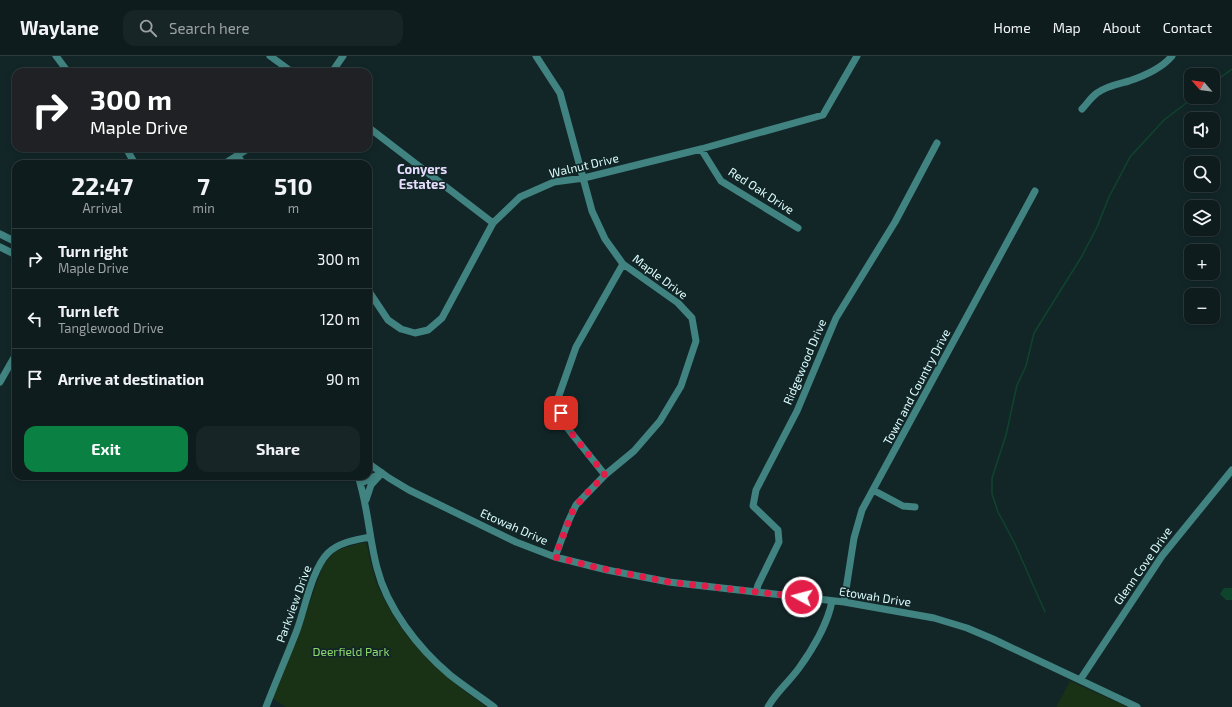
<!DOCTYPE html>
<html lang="en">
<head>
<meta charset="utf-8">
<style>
  body { margin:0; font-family:"Exo 2",sans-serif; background:#172527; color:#f1f3f6; height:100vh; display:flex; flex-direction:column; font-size:15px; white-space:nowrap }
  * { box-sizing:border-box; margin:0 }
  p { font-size:13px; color:#9ba1a4 }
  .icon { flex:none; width:22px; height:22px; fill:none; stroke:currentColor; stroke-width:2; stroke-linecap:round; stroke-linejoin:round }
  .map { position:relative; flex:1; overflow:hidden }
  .drawer { position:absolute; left:12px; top:104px; width:360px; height:320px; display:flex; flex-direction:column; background:#0e1c1e; border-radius:12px; box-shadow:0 2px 6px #0003,0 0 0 1px #2e3a3c }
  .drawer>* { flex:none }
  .banner { position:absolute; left:12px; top:12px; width:360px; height:84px; border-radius:12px; box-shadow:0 2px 6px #0003,0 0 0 1px #2e3a3c; background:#202124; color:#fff; overflow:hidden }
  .needle { width:26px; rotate:298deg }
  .buttons { position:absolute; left:1184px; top:12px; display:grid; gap:8px }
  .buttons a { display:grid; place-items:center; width:36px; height:36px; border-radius:8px; background:#0e1c1e; box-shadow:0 2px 6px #0003,0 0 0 1px #2e3a3c; font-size:20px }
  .pin { position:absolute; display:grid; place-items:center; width:34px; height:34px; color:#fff; margin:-17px; border-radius:8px; box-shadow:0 2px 6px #0006 }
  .me { position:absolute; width:44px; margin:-22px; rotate:277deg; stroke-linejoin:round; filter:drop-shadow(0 0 3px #0008) }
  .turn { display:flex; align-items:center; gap:14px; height:84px; padding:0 12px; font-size:18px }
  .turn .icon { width:52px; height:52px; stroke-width:2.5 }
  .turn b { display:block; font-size:28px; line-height:34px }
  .eta { display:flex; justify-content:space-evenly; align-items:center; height:68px; text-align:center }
  .eta b { font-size:24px; font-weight:700; line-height:28px }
  .action { display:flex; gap:8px; margin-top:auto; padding:8px 12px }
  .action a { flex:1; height:46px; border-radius:12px; background:#0b8043; color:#fff; font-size:16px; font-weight:700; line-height:46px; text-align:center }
  .action a+a { background:#172527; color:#f1f3f6 }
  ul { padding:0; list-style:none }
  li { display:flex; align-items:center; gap:12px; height:60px; padding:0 12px; border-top:1px solid #2e3a3c }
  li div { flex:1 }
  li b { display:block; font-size:15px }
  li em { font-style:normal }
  header { display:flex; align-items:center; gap:24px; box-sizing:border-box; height:56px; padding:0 20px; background:#0e1c1e; border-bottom:1px solid #2e3a3c }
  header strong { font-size:19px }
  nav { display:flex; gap:22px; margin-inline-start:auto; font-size:14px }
  .search { width:280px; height:36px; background:#172527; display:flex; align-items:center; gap:10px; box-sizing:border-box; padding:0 14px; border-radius:12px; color:#9ba1a4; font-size:15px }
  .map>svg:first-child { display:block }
</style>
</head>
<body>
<header>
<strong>Waylane</strong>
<div class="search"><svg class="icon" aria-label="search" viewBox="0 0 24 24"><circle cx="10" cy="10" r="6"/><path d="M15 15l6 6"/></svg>Search here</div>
<nav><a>Home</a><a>Map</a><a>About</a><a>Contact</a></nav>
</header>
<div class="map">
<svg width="1232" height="651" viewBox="0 0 1232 651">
  <rect width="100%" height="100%" fill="#122628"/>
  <!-- green -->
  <path fill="#193115" d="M 365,486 C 368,491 369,498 370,503 C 373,514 375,525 380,535 C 404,586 442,620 487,651 L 286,651 L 272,642 L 300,574 L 323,509 L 335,496 L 343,492 Z
    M 1070,625 L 1128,651 L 1056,651 Z"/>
  <!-- water -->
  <path fill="#0f442c" d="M 1224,532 L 1232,532 L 1232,544 L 1226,544 L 1220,538 Z"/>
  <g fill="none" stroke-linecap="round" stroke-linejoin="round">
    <!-- stream -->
    <path stroke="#0f442c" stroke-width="1.5" d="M 1213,27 L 1232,13
      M 1045,556 L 1015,488 L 998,456 L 992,438 L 992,422 L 1006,379 L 1017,329 L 1026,310 L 1034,277 L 1082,200 L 1097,171 L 1109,141 L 1130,101 L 1164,64 L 1194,41"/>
    <!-- minor -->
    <path stroke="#408380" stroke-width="7" d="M 56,0 L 68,16
      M 270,0 L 292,16
      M 536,0 L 560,37 L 592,155 L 605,183 L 623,208 L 678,247 L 692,262 L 696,285 L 681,330 L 660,365 L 634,395 L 605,419 L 576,449 L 568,466 L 555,501
      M 332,16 L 343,0
      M 1082,53 C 1087,48 1091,41 1097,37 C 1106,30 1118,28 1129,25 C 1144,20 1162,12 1172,0
      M 368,71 L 493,167
      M 126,92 L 135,108
      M 701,93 L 721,125 L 798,172
      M 238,100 L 243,108
      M 224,108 L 249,92
      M 0,178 L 16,186
      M 0,191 L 16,199
      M 368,234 L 388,264 L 401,273 L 415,277 L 428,274 L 442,262 L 493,167 L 520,141 L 554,126 L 584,122 L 701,93 L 823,59 L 857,0
      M 0,326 L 16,298
      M 368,407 L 389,422 L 409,434 L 516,486 L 555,501 L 607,514 L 669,526 L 844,546 L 934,562 L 967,572 L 993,583 L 1137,651
      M 605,419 L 565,369 L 557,345 L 576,291 L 623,208
      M 358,420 C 368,450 369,482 377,512 C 387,552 418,592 450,619 C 464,630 479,640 494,651
      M 361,427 L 382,417
      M 873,434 L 903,450 L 915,451
      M 366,444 L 371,429 L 382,417
      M 756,536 L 758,529 L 779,486 L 778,474 L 753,450 L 756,434 L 797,355 L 836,262 L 895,166 L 937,87
      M 844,546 L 854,482 L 862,454 L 1035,135
      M 1080,624 L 1162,500 L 1232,414
      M 266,651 C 276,625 287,600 297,574 C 305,552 312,513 328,497 C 339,486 356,484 370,481
      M 768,651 C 776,636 789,626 799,612 C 812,594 828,567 832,545"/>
  </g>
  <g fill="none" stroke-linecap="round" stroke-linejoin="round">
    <!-- route -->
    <path stroke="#e11d48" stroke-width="7" stroke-dasharray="0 12.6" d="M 561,357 L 565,369 L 605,419 L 584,440 L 573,454 L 555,501 L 599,512 L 669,526 L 802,541"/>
  </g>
  <g text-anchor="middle" stroke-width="3.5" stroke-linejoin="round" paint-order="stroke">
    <!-- street labels -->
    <g font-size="12" fill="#dbfbfc" stroke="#122628">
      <text transform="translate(584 110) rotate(-13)" y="4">Walnut Drive</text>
      <text transform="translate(761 135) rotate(33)" y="4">Red Oak Drive</text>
      <text transform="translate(660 221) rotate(37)" y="4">Maple Drive</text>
      <text transform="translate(805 306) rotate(-67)" y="4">Ridgewood Drive</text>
      <text transform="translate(917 331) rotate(-62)" y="4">Town and Country Drive</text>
      <text transform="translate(514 471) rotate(24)" y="4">Etowah Drive</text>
      <text transform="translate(1143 510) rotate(-55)" y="4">Glenn Cove Drive</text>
      <text transform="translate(875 541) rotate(9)" y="4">Etowah Drive</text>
      <text transform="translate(294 548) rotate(-70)" y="4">Parkview Drive</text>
    </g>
    <!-- park labels -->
    <g font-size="12" fill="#8fd96b" stroke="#122628">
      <text x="351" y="600">Deerfield Park</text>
    </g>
    <!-- neighbourhood labels -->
    <g font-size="13" font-weight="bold" fill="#e6ddfd" stroke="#122628">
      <text x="422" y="118">Conyers<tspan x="422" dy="15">Estates</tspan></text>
    </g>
  </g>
</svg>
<div class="buttons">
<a><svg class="needle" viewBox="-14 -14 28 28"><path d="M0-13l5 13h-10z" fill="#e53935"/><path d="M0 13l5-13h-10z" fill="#9ba1a4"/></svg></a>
<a><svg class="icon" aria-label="sound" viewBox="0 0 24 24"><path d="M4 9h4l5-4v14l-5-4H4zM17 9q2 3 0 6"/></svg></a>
<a><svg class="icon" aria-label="search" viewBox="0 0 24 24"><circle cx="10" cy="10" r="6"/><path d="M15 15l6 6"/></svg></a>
<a><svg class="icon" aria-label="layers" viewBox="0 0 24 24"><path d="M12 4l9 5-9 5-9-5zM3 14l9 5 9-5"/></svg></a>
<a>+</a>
<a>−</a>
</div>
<div class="pin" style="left:561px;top:357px;background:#d93025"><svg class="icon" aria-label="arrive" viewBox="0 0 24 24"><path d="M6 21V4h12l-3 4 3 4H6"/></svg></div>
<svg class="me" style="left:802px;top:541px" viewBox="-20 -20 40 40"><circle r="17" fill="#e11d48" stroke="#fff" stroke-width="3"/><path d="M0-11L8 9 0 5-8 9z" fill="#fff"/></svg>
<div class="banner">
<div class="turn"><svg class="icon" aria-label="right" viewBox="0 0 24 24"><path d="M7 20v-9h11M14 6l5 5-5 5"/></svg><div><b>300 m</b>Maple Drive</div></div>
</div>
<section class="drawer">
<div class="eta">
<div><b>22:47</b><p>Arrival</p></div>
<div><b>7</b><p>min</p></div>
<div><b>510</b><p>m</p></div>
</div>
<ul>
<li><svg class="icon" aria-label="right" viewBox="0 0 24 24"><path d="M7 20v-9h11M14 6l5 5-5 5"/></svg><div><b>Turn right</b><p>Maple Drive</p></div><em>300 m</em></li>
<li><svg class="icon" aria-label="left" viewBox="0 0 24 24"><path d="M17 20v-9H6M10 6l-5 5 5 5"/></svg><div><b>Turn left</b><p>Tanglewood Drive</p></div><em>120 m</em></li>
<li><svg class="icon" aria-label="arrive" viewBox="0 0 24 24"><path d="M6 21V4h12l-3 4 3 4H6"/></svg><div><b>Arrive at destination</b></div><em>90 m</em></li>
</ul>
<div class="action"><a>Exit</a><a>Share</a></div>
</section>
</div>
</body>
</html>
